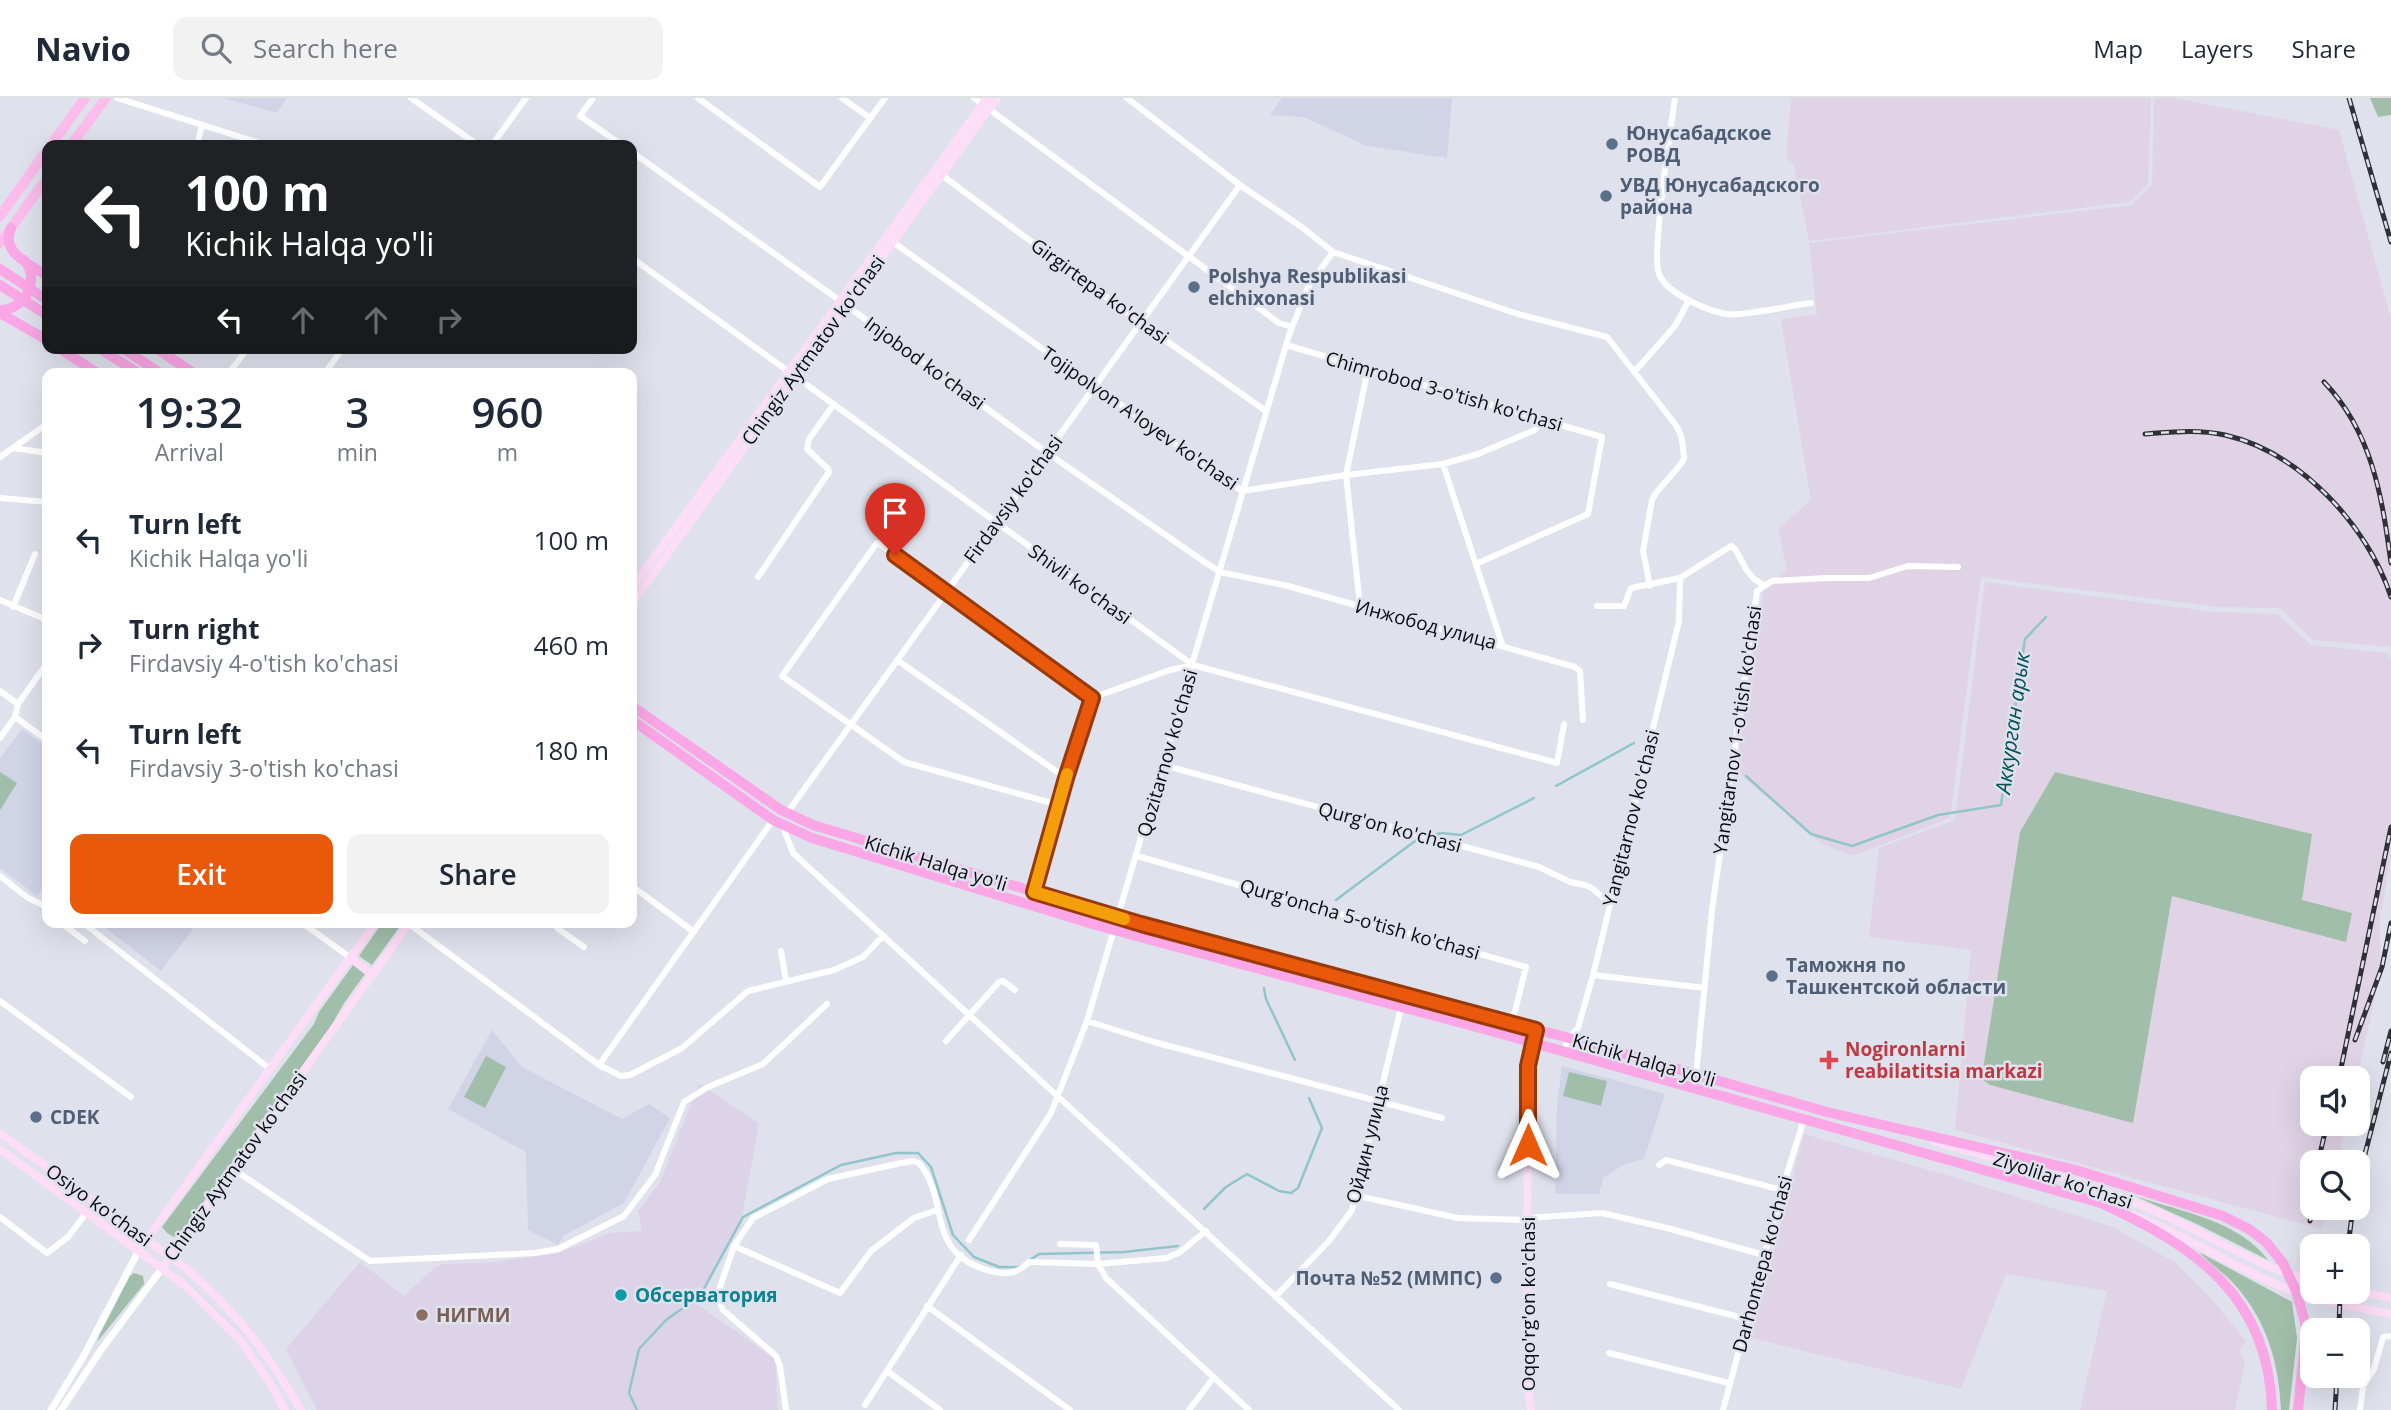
<!DOCTYPE html>
<html lang="en">
<head>
<meta charset="utf-8">
<style>
  body { margin:0; font-family:"Open Sans",sans-serif; background:#f2f2f3; color:#1f2937; height:100vh; display:flex; flex-direction:column; font-size:26px; white-space:nowrap }
  * { box-sizing:border-box; margin:0 }
  p { font-size:23px; color:#747a83 }
  .icon { flex:none; width:38px; height:38px; fill:none; stroke:currentColor; stroke-width:2; stroke-linecap:round; stroke-linejoin:round }
  .map { position:relative; flex:1; overflow:hidden }
  .sheet { position:absolute; left:42px; top:270px; width:595px; height:560px; display:flex; flex-direction:column; background:#fff; border-radius:14px; box-shadow:0 7px 28px #0002 }
  .sheet>* { flex:none }
  .guide { position:absolute; left:42px; top:42px; width:595px; height:214px; border-radius:14px; box-shadow:0 7px 28px #0002; background:#202124; color:#fff; overflow:hidden }
  .controls { position:absolute; left:2300px; top:968px; display:grid; gap:14px }
  .controls a { display:grid; place-items:center; width:70px; height:70px; border-radius:14px; background:#fff; box-shadow:0 7px 28px #0002; font-size:35px }
  .pin { position:absolute; display:grid; place-items:center; width:60px; height:60px; color:#fff; margin:-72px -30px; border-radius:50% 50% 50% 0; rotate:-45deg; box-shadow:0 0 7px #0007 }
  .pin .icon { rotate:45deg }
  .me { position:absolute; width:77px; margin:-38px; rotate:0deg; stroke-linejoin:round; filter:drop-shadow(0 0 5px #0008) }
  .turn { display:flex; align-items:center; gap:24px; height:147px; padding:0 28px; font-size:32px }
  .turn .icon { width:91px; height:91px; stroke-width:2.5 }
  .turn b { display:block; font-size:49px; line-height:60px }
  .lanes { display:flex; align-items:center; height:66px; padding:0 28px; background:#0003; justify-content:center; gap:35px; direction:ltr }
  .lanes .off { opacity:.35 }
  .eta { display:flex; justify-content:space-evenly; align-items:center; height:119px; text-align:center }
  .eta b { font-size:42px; font-weight:600; line-height:49px }
  .action { display:flex; gap:14px; margin-top:auto; padding:14px 28px }
  .action a { flex:1; height:80px; border-radius:14px; background:#ea580c; color:#fff; font-size:28px; font-weight:600; line-height:80px; text-align:center }
  .action a+a { background:#f2f2f3; color:#1f2937 }
  ul { padding:0; list-style:none }
  li { display:flex; align-items:center; gap:21px; height:105px; padding:0 28px }
  li div { flex:1 }
  li b { display:block; font-size:26px }
  li em { font-style:normal }
  header { display:flex; align-items:center; gap:42px; box-sizing:border-box; height:98px; padding:0 35px; background:#fff; border-bottom:2px solid #e0e1e3 }
  header strong { font-size:33px }
  nav { display:flex; gap:38px; margin-inline-start:auto; font-size:24px }
  .search { width:490px; height:63px; background:#f2f2f3; display:flex; align-items:center; gap:18px; box-sizing:border-box; padding:0 24px; border-radius:14px; color:#747a83; font-size:26px }
  .map>svg:first-child { display:block }
</style>
</head>
<body>
<header>
<strong>Navio</strong>
<div class="search"><svg class="icon" aria-label="search" viewBox="0 0 24 24"><circle cx="10" cy="10" r="6"/><path d="M15 15l6 6"/></svg>Search here</div>
<nav><a>Map</a><a>Layers</a><a>Share</a></nav>
</header>
<div class="map">
<svg width="2391" height="1312" viewBox="0 0 2391 1312">
  <rect width="100%" height="100%" fill="#dfe1ed"/>
  <!-- commercial -->
  <path fill="#ddd3e8" d="M 699,986 L 759,1025 L 742,1119 L 700,1198 L 691,1202 L 775,1261 L 778,1312 L 317,1312 L 286,1251 L 360,1164 L 404,1198 L 435,1169 L 444,1166 L 486,1165 L 559,1155 L 610,1135 L 642,1133 L 638,1113 L 660,1084 Z"/>
  <!-- industrial -->
  <path fill="#e0d3e6" d="M 1791,0 L 2151,0 L 2148,86 L 2130,104 L 1809,143 L 1794,67 L 1786,59 Z
    M 2154,0 L 2174,0 L 2339,32 L 2391,221 L 2391,549 L 2313,542 L 2280,510 L 2219,509 L 1981,479 L 1950,720 L 1853,758 L 1822,746 L 1736,673 L 1763,493 L 1787,471 L 1778,431 L 1811,402 L 1781,221 L 1817,216 L 1809,145 L 2131,107 L 2152,87 Z
    M 1985,484 L 2215,514 L 2277,516 L 2311,547 L 2388,555 L 2391,561 L 2391,761 L 2380,819 L 2380,878 L 2357,980 L 2312,980 L 2312,1026 L 2346,1026 L 2337,1064 L 2312,1064 L 2312,1110 L 2327,1110 L 2322,1131 L 1955,1032 L 1971,852 L 1869,839 L 1879,750 L 1955,722 Z
    M 1804,1036 L 1943,1076 L 2113,1129 L 2176,1165 L 2211,1200 L 2246,1243 L 2239,1252 L 2245,1264 L 2235,1312 L 2080,1312 L 2107,1193 L 2006,1176 L 1961,1291 L 1751,1240 Z"/>
  <!-- built -->
  <path fill="#d1d4e7" d="M 223,0 L 287,0 L 277,15 Z
    M 1282,0 L 1452,0 L 1447,60 L 1367,48 L 1304,19 L 1270,17 Z
    M 22,631 L 47,650 L 47,784 L 37,798 L 0,770 L 0,660 Z
    M 98,824 L 208,824 L 203,831 L 196,827 L 161,873 Z
    M 492,932 L 522,969 L 622,1021 L 649,1006 L 670,1020 L 624,1105 L 563,1138 L 558,1147 L 528,1132 L 526,1054 L 448,1011 Z
    M 1562,968 L 1665,996 L 1644,1061 L 1625,1066 L 1603,1080 L 1599,1096 L 1555,1096 L 1557,1007 Z"/>
  <!-- green -->
  <path fill="#a0beaa" d="M 2370,0 L 2391,0 L 2391,17 L 2378,19 Z
    M 0,674 L 17,685 L 0,712 Z
    M 2055,674 L 2312,736 L 2302,802 L 2352,815 L 2346,844 L 2172,798 L 2133,1025 L 1990,987 L 1983,982 L 1982,978 L 2020,734 Z
    M 383,824 L 403,824 L 372,867 L 359,858 Z
    M 353,867 L 365,876 L 344,905 L 330,930 L 180,1136 L 174,1139 L 167,1135 L 162,1129 L 314,926 L 319,914 Z
    M 486,958 L 506,969 L 485,1010 L 464,999 Z
    M 1569,974 L 1607,983 L 1601,1008 L 1563,998 Z
    M 2135,1098 C 2179,1113 2240,1123 2268,1162 L 2199,1127 Z
    M 2199,1154 L 2292,1204 L 2297,1240 L 2289,1312 L 2281,1312 C 2279,1265 2267,1223 2235,1187 C 2224,1175 2209,1165 2199,1154 Z
    M 134,1175 L 143,1178 L 144,1186 L 97,1244 L 100,1236 L 130,1178 Z"/>
  <g fill="none" stroke-linecap="round" stroke-linejoin="round">
    <!-- stream -->
    <path stroke="#90c5ca" stroke-width="2.5" d="M 1746,678 L 1811,736 L 1852,748 L 1938,717 L 2001,707 L 2025,541 L 2046,519
      M 1556,688 L 1634,645
      M 1431,738 L 1441,735 L 1461,737 L 1534,700
      M 1336,802 L 1415,743 L 1425,740
      M 1264,890 L 1266,901 L 1295,962
      M 1204,1111 L 1226,1089 L 1247,1076 L 1279,1093 L 1291,1095 L 1298,1090 L 1322,1030 L 1309,1000
      M 1030,1162 L 1039,1156 L 1124,1154 L 1178,1148
      M 637,1312 L 629,1295 L 639,1251 L 666,1222 L 700,1198 L 743,1119 L 841,1067 L 896,1055 L 918,1055 L 931,1069 L 953,1137 L 974,1159 L 999,1169 L 1019,1169"/>
    <!-- minor -->
    <path stroke="#fff" stroke-width="6" d="M 117,0 L 266,47
      M 411,0 L 478,47
      M 593,0 L 580,18 L 622,47
      M 698,0 L 820,89 L 885,0
      M 842,0 L 870,20
      M 974,0 L 1279,225 L 1292,229
      M 1127,0 L 1240,87 L 1303,130 L 1333,154 L 1518,216 L 1607,239 L 1675,326 C 1683,337 1683,349 1684,361 C 1676,375 1656,391 1652,402 L 1643,453 L 1650,488
      M 1675,0 C 1671,28 1651,157 1659,176 C 1667,196 1706,212 1726,216 C 1741,219 1793,207 1811,205
      M 197,47 L 202,28
      M 492,47 L 526,0
      M 632,54 L 846,207 L 1046,354 L 1206,465 L 1220,474 L 1288,488 L 1575,569 L 1580,573 L 1583,622
      M 939,75 L 1141,225 L 1266,313
      M 890,142 L 1242,393 L 1346,377 L 1443,366 L 1478,356 L 1535,332 L 1542,321
      M 632,160 L 1193,567 L 1557,665 L 1564,626
      M 1286,247 L 1602,339 L 1588,416 L 1476,466
      M 1635,273 L 1675,228 L 1689,202
      M 229,275 L 248,250
      M 325,275 L 343,250
      M 14,350 L 47,355
      M 0,359 L 47,326
      M 1443,366 L 1502,546
      M 0,400 L 47,404
      M 758,479 L 829,374 L 828,371 L 807,351 L 809,341 L 834,306
      M 0,502 L 47,522
      M 1360,508 L 1346,377 L 1368,271
      M 1597,508 L 1624,508 L 1631,490 L 1680,480 L 1731,448 L 1735,451 L 1746,471 L 1754,481 L 1765,488
      M 13,509 L 35,456
      M 897,562 L 1066,680
      M 0,593 L 18,606
      M 15,619 L 47,642
      M 0,640 L 15,619 L 18,606 L 47,565
      M 1163,667 L 1539,769 L 1570,784 L 1585,787 L 1592,790 L 1610,806
      M 1059,707 L 904,664 L 782,578 L 876,446 L 878,445 L 1092,600 L 1170,572 L 1193,567
      M 787,715 L 1240,87
      M 782,726 L 793,755 L 1399,1312
      M 1137,758 L 1526,869 L 1512,925
      M 0,778 L 28,800 L 47,809
      M 632,788 L 694,834
      M 1034,795 L 1066,680 L 1092,600
      M 60,824 L 85,843
      M 82,824 L 270,971
      M 301,824 L 351,860
      M 559,824 L 557,830 L 584,849
      M 409,826 L 599,967 L 621,978 L 630,977 L 682,950 L 748,893 L 834,872 L 863,859 L 883,838
      M 781,853 L 786,883
      M 1593,877 L 1705,890
      M 0,903 L 131,999
      M 1087,923 L 1154,944 L 1442,1020
      M 946,943 L 999,884 L 1003,883 L 1015,892
      M 1563,954 L 1569,940 L 1578,930 L 1593,877 L 1679,523 L 1680,480
      M 599,967 L 773,722
      M 1696,977 L 1712,812 L 1757,493 L 1772,483 L 1827,480 L 1869,480 L 1908,468 L 1958,469
      M 1659,1067 L 1666,1062 L 1782,1092
      M 233,1071 L 370,1163 L 535,1155 L 558,1151 L 624,1118 L 655,1077 L 684,1004 L 708,989 L 763,966 L 827,906
      M 1354,1097 L 1458,1120 L 1527,1122
      M 0,1119 L 47,1155 L 68,1139 L 87,1114
      M 1527,1120 L 1602,1115 L 1667,1130 L 1764,1157
      M 969,1142 L 1051,1015 L 1087,923 L 1289,237 L 1308,189 L 1333,154
      M 1060,1146 L 1096,1147 L 1098,1166 L 1106,1180 L 1249,1312
      M 734,1148 L 840,1195 L 871,1153 L 914,1120 L 937,1112
      M 1610,1186 L 1747,1221
      M 1276,1198 L 1329,1143 L 1352,1112 L 1401,910
      M 927,1208 L 1070,1312
      M 1609,1255 L 1729,1285
      M 887,1273 L 940,1312
      M 865,1307 L 961,1157
      M 786,1312 L 780,1268 L 776,1258 L 723,1212 L 719,1202 L 720,1189 L 734,1148 L 753,1120 L 828,1081 L 901,1065 L 913,1063 L 919,1065 C 951,1103 923,1154 990,1173 C 1006,1177 1017,1176 1029,1164 L 1098,1166 L 1167,1160 L 1180,1154 L 1206,1133
      M 1189,1312 L 1214,1279
      M 1723,1312 L 1782,1092 L 1804,1021
      M 2360,1312 L 2363,1288 L 2374,1271 L 2383,1239 L 2391,1238"/>
    <!-- tertiary -->
    <path stroke="#fff" stroke-width="7" d="M 51,1312 L 83,1259 L 139,1152
      M 61,1312 L 101,1252 L 163,1169"/>
    <!-- secondary -->
    <path stroke="#feddf6" stroke-width="8" d="M 632,490 L 987,0
      M 632,505 L 997,0
      M 351,860 L 372,877
      M 0,1035 L 183,1168 C 234,1211 268,1255 301,1312
      M 1935,1044 C 2007,1064 2081,1081 2150,1111 C 2204,1134 2254,1168 2312,1183
      M 0,1051 L 183,1186 L 239,1241 L 269,1283 L 285,1312
      M 2133,1117 C 2186,1137 2233,1169 2285,1190 C 2319,1204 2356,1209 2391,1216
      M 139,1152 L 376,824
      M 163,1169 L 410,824
      M 2357,1193 L 2391,1200
      M 1531,1312 L 1527,1287 L 1528,968 L 1536,932"/>
    <!-- primary -->
    <path stroke="#fcbcec" stroke-width="10" d="M 51,47 L 85,0
      M 71,47 L 106,0
      M 0,118 L 47,52
      M 0,145 L 47,80"/>
    <!-- trunk -->
    <path stroke="#fba6e6" stroke-width="10" d="M 11,130 C 0,155 30,166 47,178
      M 0,171 L 47,202
      M 0,187 L 47,217
      M 0,212 C 25,212 41,182 24,162
      M 0,215 L 47,242
      M 59,250 L 97,275
      M 99,250 L 138,275
      M 122,250 L 160,275
      M 156,250 L 193,275
      M 632,608 L 781,712 L 813,727 L 1141,826 L 1580,943 L 1827,1014 L 2076,1072 L 2223,1118 L 2249,1131 L 2266,1144 L 2283,1165 L 2296,1193 L 2305,1224 L 2305,1243 L 2298,1312
      M 632,622 L 773,722 L 812,740 L 1099,828 L 1484,931 L 2101,1105 C 2196,1149 2269,1198 2272,1312"/>
    <defs>
      <path id="rail" d="M 2349,0 L 2391,144
        M 2324,284 C 2372,334 2382,398 2391,465
        M 2145,336 C 2172,334 2198,331 2225,337 C 2300,354 2368,428 2391,499
        M 2355,942 L 2382,869 L 2391,825
        M 2383,964 L 2391,933
        M 2339,980 L 2391,729
        M 2318,1064 L 2327,1026
        M 2357,1087 L 2391,955
        M 2310,1123 L 2312,1109
        M 2348,1148 L 2353,1110
        M 2339,1232 L 2340,1194
        M 2335,1312 L 2337,1278"/>
    </defs>
    <!-- rail casing -->
    <use href="#rail" stroke="#303136" stroke-width="5"/>
    <!-- rail -->
    <use href="#rail" stroke="#dfe1ed" stroke-width="2.5" stroke-dasharray="8" stroke-linecap="butt"/>
  </g>
  <g fill="none" stroke-linecap="round" stroke-linejoin="round">
    <defs>
      <path id="route" d="M 895,457 L 1092,600 L 1066,680 L 1034,794 L 1141,826 L 1536,932 L 1528,968 L 1528,1047"/>
    </defs>
    <!-- route casing -->
    <use href="#route" stroke="#983908" stroke-width="18"/>
    <!-- route -->
    <use href="#route" stroke="#ea580c" stroke-width="12"/>
    <!-- slow -->
    <path stroke="#f59e0b" stroke-width="12" d="M 1067,676 L 1034,794 L 1124,821"/>
  </g>
  <!-- markers -->
  <g fill="#5c6f8a" stroke="#dfe1ed" stroke-width="2.5">
    <circle cx="1612" cy="46" r="7"/>
    <circle cx="1606" cy="98" r="7"/>
    <circle cx="1194" cy="189" r="7"/>
    <circle cx="1772" cy="878" r="7"/>
    <circle cx="36" cy="1019" r="7"/>
    <circle cx="1496" cy="1180" r="7"/>
  </g>
  <path fill="#e0444e" stroke="#dfe1ed" stroke-width="2.5" d="M1825.5 951.5h7v7h7v7h-7v7h-7v-7h-7v-7h7z"/>
  <circle fill="#0f9aa8" stroke="#dfe1ed" stroke-width="2.5" cx="621" cy="1197" r="7"/>
  <circle fill="#8d6e63" stroke="#dfe1ed" stroke-width="2.5" cx="422" cy="1217" r="7"/>
  <g text-anchor="middle" stroke-width="5" stroke-linejoin="round" paint-order="stroke">
    <!-- service labels -->
    <g font-size="19" font-weight="bold" fill="#4e5e75" stroke="#dfe1ed" text-anchor="start">
      <text x="1626" y="42">Юнусабадское<tspan x="1626" dy="22">РОВД</tspan></text>
      <text x="1620" y="94">УВД Юнусабадского<tspan x="1620" dy="22">района</tspan></text>
      <text x="1208" y="185">Polshya Respublikasi<tspan x="1208" dy="22">elchixonasi</tspan></text>
      <text x="1786" y="874">Таможня по<tspan x="1786" dy="22">Ташкентской области</tspan></text>
      <text x="50" y="1026">CDEK</text>
      <text x="1482" y="1187" text-anchor="end">Почта №52 (ММПС)</text>
    </g>
    <!-- street labels -->
    <g font-size="19" fill="#0b0c10" stroke="#dfe1ed">
      <text transform="translate(1100 193) rotate(36)" y="7">Girgirtepa ko'chasi</text>
      <text transform="translate(813 252) rotate(-54)" y="7">Chingiz Aytmatov ko'chasi</text>
      <text transform="translate(925 265) rotate(36)" y="7">Injobod ko'chasi</text>
      <text transform="translate(1444 293) rotate(16)" y="7">Chimrobod 3-o'tish ko'chasi</text>
      <text transform="translate(1140 320) rotate(35)" y="7">Tojipolvon A'loyev ko'chasi</text>
      <text transform="translate(1013 401) rotate(-54)" y="7">Firdavsiy ko'chasi</text>
      <text transform="translate(1080 486) rotate(36)" y="7">Shivli ko'chasi</text>
      <text transform="translate(1426 526) rotate(15)" y="7">Инжобод улица</text>
      <text transform="translate(1737 632) rotate(-82)" y="7">Yangitarnov 1-o'tish ko'chasi</text>
      <text transform="translate(1167 655) rotate(-74)" y="7">Qozitarnov ko'chasi</text>
      <text transform="translate(1631 720) rotate(-76)" y="7">Yangitarnov ko'chasi</text>
      <text transform="translate(1390 729) rotate(15)" y="7">Qurg'on ko'chasi</text>
      <text transform="translate(936 765) rotate(17)" y="7">Kichik Halqa yo'li</text>
      <text transform="translate(1360 821) rotate(16)" y="7">Qurg'oncha 5-o'tish ko'chasi</text>
      <text transform="translate(1644 962) rotate(16)" y="7">Kichik Halqa yo'li</text>
      <text transform="translate(1367 1046) rotate(-76)" y="7">Ойдин улица</text>
      <text transform="translate(235 1068) rotate(-54)" y="7">Chingiz Aytmatov ko'chasi</text>
      <text transform="translate(2063 1082) rotate(18)" y="7">Ziyolilar ko'chasi</text>
      <text transform="translate(99 1107) rotate(36)" y="7">Osiyo ko'chasi</text>
      <text transform="translate(1762 1166) rotate(-75)" y="7">Darhontepa ko'chasi</text>
      <text transform="translate(1528 1206) rotate(-90)" y="7">Oqqo'rg'on ko'chasi</text>
    </g>
    <!-- health labels -->
    <g font-size="19" font-weight="bold" fill="#be3a42" stroke="#dfe1ed" text-anchor="start">
      <text x="1845" y="958">Nogironlarni<tspan x="1845" dy="22">reabilatitsia markazi</tspan></text>
    </g>
    <!-- culture labels -->
    <g font-size="19" font-weight="bold" fill="#0d838f" stroke="#dfe1ed" text-anchor="start">
      <text x="635" y="1204">Обсерватория</text>
    </g>
    <!-- education labels -->
    <g font-size="19" font-weight="bold" fill="#785e54" stroke="#dfe1ed" text-anchor="start">
      <text x="436" y="1224">НИГМИ</text>
    </g>
    <!-- water labels -->
    <g font-size="21" font-style="italic" fill="#005258" stroke="#dfe1ed">
      <text transform="translate(2013 625) rotate(-82)" y="7">Аккурган арык</text>
    </g>
  </g>
</svg>
<div class="controls">
<a><svg class="icon" aria-label="sound" viewBox="0 0 24 24"><path d="M4 9h4l5-4v14l-5-4H4zM17 9q2 3 0 6"/></svg></a>
<a><svg class="icon" aria-label="search" viewBox="0 0 24 24"><circle cx="10" cy="10" r="6"/><path d="M15 15l6 6"/></svg></a>
<a>+</a>
<a>−</a>
</div>
<div class="pin" style="left:895px;top:457px;background:#d93025"><svg class="icon" aria-label="arrive" viewBox="0 0 24 24"><path d="M6 21V4h12l-3 4 3 4H6"/></svg></div>
<svg class="me" style="left:1528px;top:1047px" viewBox="-20 -20 40 40"><path d="M0-17L14 15 0 8-14 15z" fill="#ea580c" stroke="#fff" stroke-width="4"/></svg>
<div class="guide">
<div class="turn"><svg class="icon" aria-label="left" viewBox="0 0 24 24"><path d="M17 20v-9H6M10 6l-5 5 5 5"/></svg><div><b>100 m</b>Kichik Halqa yo'li</div></div>
<div class="lanes"><svg class="icon" aria-label="left" viewBox="0 0 24 24"><path d="M17 20v-9H6M10 6l-5 5 5 5"/></svg><svg class="icon off" aria-label="ahead" viewBox="0 0 24 24"><path d="M12 20V5M6 11l6-6 6 6"/></svg><svg class="icon off" aria-label="ahead" viewBox="0 0 24 24"><path d="M12 20V5M6 11l6-6 6 6"/></svg><svg class="icon off" aria-label="right" viewBox="0 0 24 24"><path d="M7 20v-9h11M14 6l5 5-5 5"/></svg></div>
</div>
<section class="sheet">
<div class="eta">
<div><b>19:32</b><p>Arrival</p></div>
<div><b>3</b><p>min</p></div>
<div><b>960</b><p>m</p></div>
</div>
<ul>
<li><svg class="icon" aria-label="left" viewBox="0 0 24 24"><path d="M17 20v-9H6M10 6l-5 5 5 5"/></svg><div><b>Turn left</b><p>Kichik Halqa yo'li</p></div><em>100 m</em></li>
<li><svg class="icon" aria-label="right" viewBox="0 0 24 24"><path d="M7 20v-9h11M14 6l5 5-5 5"/></svg><div><b>Turn right</b><p>Firdavsiy 4-o'tish ko'chasi</p></div><em>460 m</em></li>
<li><svg class="icon" aria-label="left" viewBox="0 0 24 24"><path d="M17 20v-9H6M10 6l-5 5 5 5"/></svg><div><b>Turn left</b><p>Firdavsiy 3-o'tish ko'chasi</p></div><em>180 m</em></li>
</ul>
<div class="action"><a>Exit</a><a>Share</a></div>
</section>
</div>
</body>
</html>
